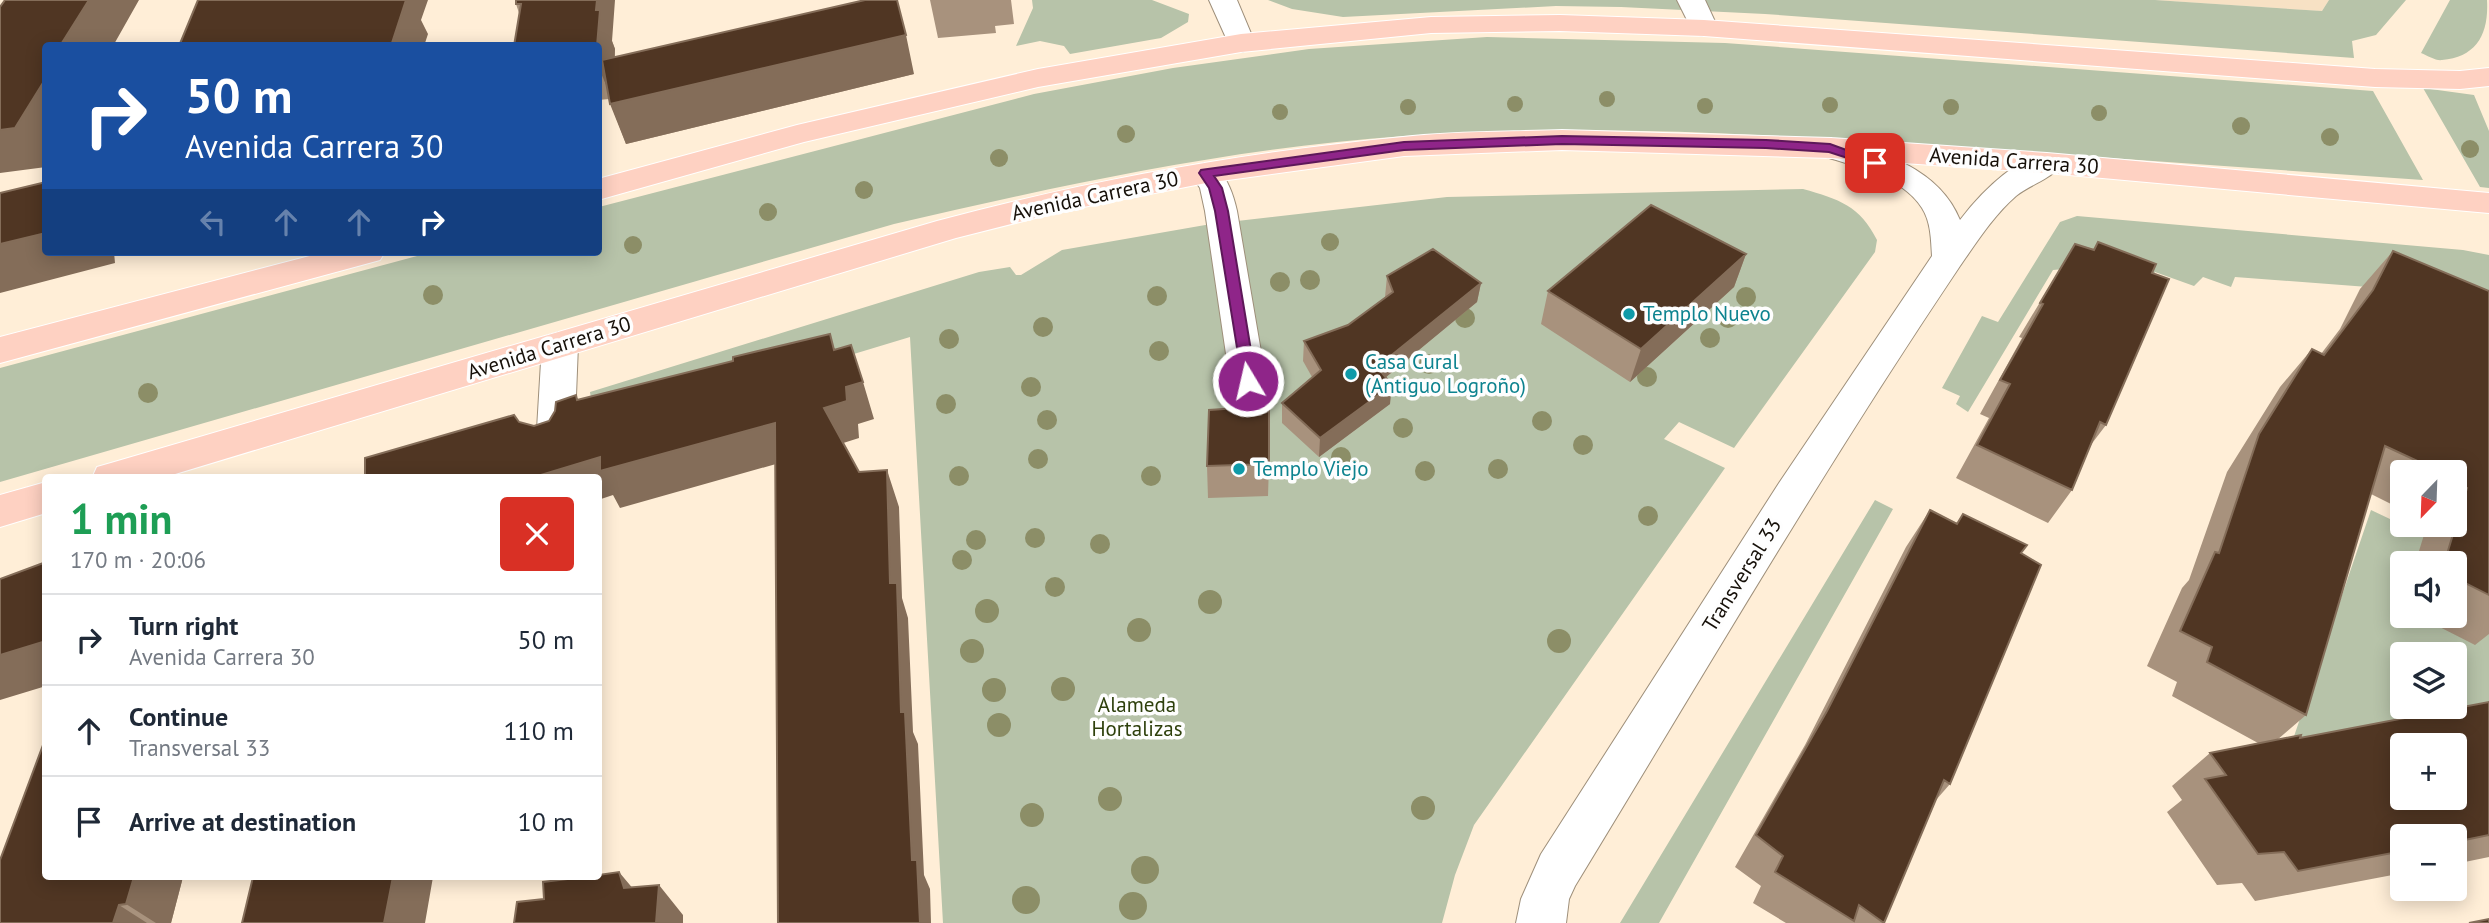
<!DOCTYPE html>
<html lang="en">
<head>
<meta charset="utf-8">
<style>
  body { margin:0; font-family:"PT Sans",sans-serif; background:#f2f2f3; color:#1f2937; height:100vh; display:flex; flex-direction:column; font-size:26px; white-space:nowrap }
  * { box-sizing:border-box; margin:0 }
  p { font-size:23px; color:#747a83 }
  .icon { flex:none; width:38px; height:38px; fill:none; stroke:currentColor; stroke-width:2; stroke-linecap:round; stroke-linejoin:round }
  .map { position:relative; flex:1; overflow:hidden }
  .side { position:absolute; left:42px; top:474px; width:560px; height:406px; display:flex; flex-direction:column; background:#fff; border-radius:7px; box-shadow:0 4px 18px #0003 }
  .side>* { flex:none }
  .top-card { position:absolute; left:42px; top:42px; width:560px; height:214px; border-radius:7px; box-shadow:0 4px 18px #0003; background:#1a4fa0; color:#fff; overflow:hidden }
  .needle { width:46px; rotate:203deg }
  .fabs { position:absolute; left:2390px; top:460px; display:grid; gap:14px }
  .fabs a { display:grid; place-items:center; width:77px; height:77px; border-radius:7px; background:#fff; box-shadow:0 4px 18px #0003; font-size:35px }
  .pin { position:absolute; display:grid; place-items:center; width:60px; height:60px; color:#fff; margin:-30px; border-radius:14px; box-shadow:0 4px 10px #0006 }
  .me { position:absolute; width:77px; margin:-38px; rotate:351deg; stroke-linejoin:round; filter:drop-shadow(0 0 5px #0008) }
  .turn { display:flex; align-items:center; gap:24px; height:147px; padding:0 28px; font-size:32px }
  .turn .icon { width:91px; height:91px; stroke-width:2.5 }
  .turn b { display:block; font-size:49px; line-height:60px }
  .lanes { display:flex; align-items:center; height:66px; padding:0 28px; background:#0003; justify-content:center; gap:35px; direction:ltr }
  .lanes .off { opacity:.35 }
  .round { display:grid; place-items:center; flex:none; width:74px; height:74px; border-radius:7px; background:#f2f2f3 }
  .headline { display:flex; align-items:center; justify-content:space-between; height:119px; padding:0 28px }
  h1 { font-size:42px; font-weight:600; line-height:52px; color:#1e9e55 }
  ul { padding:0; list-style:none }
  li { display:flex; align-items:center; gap:21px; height:91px; padding:0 28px; border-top:2px solid #e0e1e3 }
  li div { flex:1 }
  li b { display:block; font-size:26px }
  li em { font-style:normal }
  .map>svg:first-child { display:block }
</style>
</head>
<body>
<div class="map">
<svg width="2489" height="923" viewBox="0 0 2489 923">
  <rect width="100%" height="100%" fill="#ffeed7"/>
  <!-- built -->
  <path fill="#f7e1c4" d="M 2155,0 L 2329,0 L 2322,11 Z"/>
  <!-- green -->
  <path fill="#b7c3a9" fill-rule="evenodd" d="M 1032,0 L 1152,0 L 1189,14 L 1188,22 L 1161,38 L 1070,54 L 1064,46 L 1040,41 L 1016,46 L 1033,8 Z
    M 1268,0 L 2155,0 L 2322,11 L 2329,0 L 2406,0 L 2376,35 L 2352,41 L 2354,58 L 1765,14 L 1621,7 L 1556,6 L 1343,17 L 1292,9 Z
    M 2450,0 L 2487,0 C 2489,35 2476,57 2442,60 C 2436,61 2428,56 2421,53 Z
    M 1487,37 L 1725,43 L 2373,91 L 2423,180 C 2266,169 2109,158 1952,147 C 1770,134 1587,123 1404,136 C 1231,148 1062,185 894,224 L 0,482 L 0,368 L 432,252 L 598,252 L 599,207 L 1034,94 L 1173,68 L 1309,49 Z
    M 2423,88 L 2474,95 L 2489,131 L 2489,188 L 2480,187 Z
    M 1803,189 C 1839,199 1860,206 1877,240 L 1875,252 L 1734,448 L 1679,422 L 1664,439 L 1725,468 L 1474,825 L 1455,875 L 1442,923 L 943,923 L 910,337 L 596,432 L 590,392 L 979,272 L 1010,267 L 1016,275 L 1021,275 L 1062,250 L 1211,224 L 1447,197 Z
    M 2077,216 L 2463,250 L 2489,255 L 2489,340 L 2368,287 L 2235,277 L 2231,287 L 2203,277 L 2194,286 L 2155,272 L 2147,291 L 2084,267 L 2053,270 L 1968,412 L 1956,404 L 1960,396 L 1942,388 L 1982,316 L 1998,322 L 2060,222 Z
    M 1875,500 L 1893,509 L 1659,923 L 1620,923 Z
    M 2371,510 L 2489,566 L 2489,718 L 2289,751 ZM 2403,564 L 2455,564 L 2455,616 L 2403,616 ZM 2403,654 L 2455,654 L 2455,707 L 2403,707 Z"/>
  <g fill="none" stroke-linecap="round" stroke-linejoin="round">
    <defs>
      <path id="minor" d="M 1209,0 L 1237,0 L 1255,43 L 1251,49 L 1241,52 L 1231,49 Z
        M 1677,0 L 1705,0 L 1718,28 L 1714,34 L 1704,36 L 1694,34 Z
        M 1831,138 C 1881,151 1939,168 1960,220 C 1980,194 2023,147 2058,156 L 2063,163 C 2052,179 2031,184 2016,196 C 1994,215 1976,243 1960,266 C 1824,468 1701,679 1575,886 L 1569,899 L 1566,923 L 1516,923 L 1521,899 L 1541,854 L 1779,483 L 1932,256 C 1931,240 1931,222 1922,208 C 1902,176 1853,166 1820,155 L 1815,148 L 1820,141 Z
        M 1206,163 L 1217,166 C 1228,181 1233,193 1237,211 L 1266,381 L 1261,390 L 1248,394 L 1235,390 L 1230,381 L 1205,211 L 1200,188 L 1190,173 L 1195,166 Z
        M 560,332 L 573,336 L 578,345 L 574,446 L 568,456 L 555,460 L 542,456 L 536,446 L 542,345 L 547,336 Z"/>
      <path id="major" d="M 1560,15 L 1704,20 L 2375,69 L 2460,71 L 2489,68 L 2489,86 L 2460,89 L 2375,87 L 1704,36 L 1560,31 L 1431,33 L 1241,52 L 1038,87 L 804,142 L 598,200 L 598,179 L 797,125 L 1038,69 L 1241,34 L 1431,17 Z
        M 1562,130 L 1831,138 L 2047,153 L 2489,193 L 2489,213 L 2047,173 L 1831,158 L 1562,150 L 1404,156 L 1206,183 L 1063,211 L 956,238 L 162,478 L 92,478 L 97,467 L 111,463 L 937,221 C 1089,180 1246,152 1403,137 C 1455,131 1509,132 1562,130 Z
        M 325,252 L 385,252 L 380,260 L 0,363 L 0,337 Z
        M 46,482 L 46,513 L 0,527 L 0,495 Z"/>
    </defs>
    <!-- minor casing -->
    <use href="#minor" stroke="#9e8f7a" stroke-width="2"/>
    <!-- major casing -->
    <use href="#major" stroke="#fff" stroke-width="2"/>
    <!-- minor -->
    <use href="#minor" fill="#fff" fill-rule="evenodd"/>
    <!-- major -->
    <use href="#major" fill="#fed1c2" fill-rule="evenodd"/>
  </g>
  <!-- trees -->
  <g fill="#8c8e67">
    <circle cx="1607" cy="99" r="8"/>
    <circle cx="1515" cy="104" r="8"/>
    <circle cx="1830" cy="105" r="8"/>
    <circle cx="1705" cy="106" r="8"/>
    <circle cx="1408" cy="107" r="8"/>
    <circle cx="1951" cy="107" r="8"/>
    <circle cx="1280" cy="112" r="8"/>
    <circle cx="2099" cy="113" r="8"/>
    <circle cx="2241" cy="126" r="9"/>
    <circle cx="1126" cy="134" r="9"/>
    <circle cx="2330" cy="137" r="9"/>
    <circle cx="2470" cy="149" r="9"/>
    <circle cx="999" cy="158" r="9"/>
    <circle cx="864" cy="190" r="9"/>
    <circle cx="768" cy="212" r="9"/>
    <circle cx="1330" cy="242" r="9"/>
    <circle cx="633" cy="245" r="9"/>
    <circle cx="1310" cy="280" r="10"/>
    <circle cx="1280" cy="282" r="10"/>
    <circle cx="433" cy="295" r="10"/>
    <circle cx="1157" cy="296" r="10"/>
    <circle cx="1746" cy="297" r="10"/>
    <circle cx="1465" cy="318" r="10"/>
    <circle cx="1728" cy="318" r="10"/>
    <circle cx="1043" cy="327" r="10"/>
    <circle cx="1710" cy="338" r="10"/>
    <circle cx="949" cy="339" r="10"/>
    <circle cx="1159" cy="351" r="10"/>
    <circle cx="1429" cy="364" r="10"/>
    <circle cx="1647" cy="377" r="10"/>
    <circle cx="1031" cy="387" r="10"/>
    <circle cx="148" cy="393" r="10"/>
    <circle cx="946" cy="404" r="10"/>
    <circle cx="1047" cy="420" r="10"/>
    <circle cx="1542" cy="421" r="10"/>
    <circle cx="1403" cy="428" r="10"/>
    <circle cx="1583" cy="445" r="10"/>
    <circle cx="1341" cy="457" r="10"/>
    <circle cx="1038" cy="459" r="10"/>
    <circle cx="1498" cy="469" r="10"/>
    <circle cx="1425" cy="471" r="10"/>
    <circle cx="959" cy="476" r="10"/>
    <circle cx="1151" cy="476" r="10"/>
    <circle cx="1648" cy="516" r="10"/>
    <circle cx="1035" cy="538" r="10"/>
    <circle cx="976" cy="540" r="10"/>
    <circle cx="1100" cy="544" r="10"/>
    <circle cx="962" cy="560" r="10"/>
    <circle cx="1055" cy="587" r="10"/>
    <circle cx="1210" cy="602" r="12"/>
    <circle cx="987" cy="611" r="12"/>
    <circle cx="1139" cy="630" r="12"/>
    <circle cx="1559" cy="641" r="12"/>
    <circle cx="972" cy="651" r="12"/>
    <circle cx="1063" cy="689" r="12"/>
    <circle cx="994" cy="690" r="12"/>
    <circle cx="999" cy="725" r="12"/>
    <circle cx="1110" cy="799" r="12"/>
    <circle cx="1423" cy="808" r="12"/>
    <circle cx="1032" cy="815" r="12"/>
    <circle cx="1145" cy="870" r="14"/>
    <circle cx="1026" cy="900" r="14"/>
    <circle cx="1133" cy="906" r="14"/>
  </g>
  <!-- wall -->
  <path fill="#a8927d" d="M 516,0 L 612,41 L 615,49 L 615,57 L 914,74 L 626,144 L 609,99 L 598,100 L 598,46 L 519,13 L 516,4 Z
    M 930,0 L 1011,0 L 1014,24 L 995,26 L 996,33 L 938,38 Z
    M 2098,242 L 2152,273 L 2106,425 L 2090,446 L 2072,490 L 2048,523 L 1956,478 L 1989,418 L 1980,414 L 2022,338 L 2019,337 L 2075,244 L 2094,249 Z
    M 2393,251 L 2489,291 L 2489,634 L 2475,645 L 2418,616 L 2455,616 L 2455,564 L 2415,564 L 2427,525 L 2455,525 L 2455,472 L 2403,472 L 2403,510 L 2371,494 L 2306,715 L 2277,740 L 2300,738 L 2489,702 L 2489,857 L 2455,864 L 2455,836 L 2403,836 L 2403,873 L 2255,901 L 2242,883 L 2217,885 L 2167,812 L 2182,800 L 2172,786 L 2210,753 L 2258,743 L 2172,696 L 2177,682 L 2147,666 L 2182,588 L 2189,580 L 2227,472 L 2280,387 L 2312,349 L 2321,354 L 2340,329 L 2360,289 Z
    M 1746,254 L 1734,287 L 1630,382 L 1541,324 L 1548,291 Z
    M 1387,276 L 1481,283 L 1477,302 L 1386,377 L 1390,404 L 1319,457 L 1282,423 L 1282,403 L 1312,377 L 1303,361 L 1304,341 L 1348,325 L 1385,297 Z
    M 1269,464 L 1268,496 L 1208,498 L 1207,466 Z
    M 1930,510 L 1957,523 L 1963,514 L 2021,553 L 1950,784 L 1936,800 L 1884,923 L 1786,923 L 1753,903 L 1761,886 L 1735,867 L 1805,745 L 1906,547 Z
    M 183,877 L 171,923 L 0,923 Z"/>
  <!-- shaded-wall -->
  <path fill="#846d59" d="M 89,0 L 139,0 L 113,46 L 60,46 Z
    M 398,0 L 428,0 L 421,20 L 428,34 L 424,46 L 391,46 Z
    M 597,0 L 615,0 L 612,41 L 615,49 L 612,99 L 598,66 L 598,46 L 597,46 L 596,10 Z
    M 906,35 L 914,74 L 626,144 L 610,104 Z
    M 46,78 L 46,167 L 0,173 L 0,130 Z
    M 46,233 L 46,252 L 114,252 L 115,263 L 0,293 L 0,244 Z
    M 1746,254 L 1734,287 L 1630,382 L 1641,349 Z
    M 1481,283 L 1477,302 L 1374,387 L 1377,367 Z
    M 863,382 L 874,419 L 858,424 L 859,438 L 837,445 L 824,408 L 846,387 Z
    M 1392,385 L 1390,404 L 1319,457 L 1320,438 Z
    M 775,423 L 790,460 L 620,508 L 613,495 L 598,500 L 598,478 L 531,478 L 600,457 Z
    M 887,470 L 899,507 L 902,598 L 908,618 L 913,732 L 918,744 L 924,875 L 930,889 L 931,923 L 920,923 L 912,860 L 890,583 Z
    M 46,641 L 46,686 L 0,700 L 0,655 Z
    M 619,872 L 645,903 L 624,888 Z
    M 134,877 L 183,877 L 171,923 L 156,923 L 126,904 Z
    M 393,877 L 433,877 L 425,923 L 384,923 Z
    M 659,885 L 683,915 L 683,923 L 656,923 Z
    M 119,905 L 147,923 L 113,923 Z"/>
  <!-- building -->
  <path fill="#503623" stroke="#846d59" stroke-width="2" fill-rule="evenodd" d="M 5,0 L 89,0 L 60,46 L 46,46 L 46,78 L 15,128 L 0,130 L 0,7 Z
    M 198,0 L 406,0 L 391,46 L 179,46 Z
    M 516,0 L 597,0 L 596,10 L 600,10 L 597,46 L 514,46 L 521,4 L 516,4 Z
    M 865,0 L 897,0 L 906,35 L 610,104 L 602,60 Z
    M 46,182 L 46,233 L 0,244 L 0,193 Z
    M 1651,205 L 1746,254 L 1641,349 L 1548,291 Z
    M 2098,242 L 2156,264 L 2152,273 L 2169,279 L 2106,425 L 2100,422 L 2072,490 L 1977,445 L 2010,384 L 2000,380 L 2043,304 L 2040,303 L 2075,244 L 2094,250 Z
    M 1433,249 L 1481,283 L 1377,367 L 1392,385 L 1320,438 L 1282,403 L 1321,370 L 1304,341 L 1348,325 L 1393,292 L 1387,276 Z
    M 2393,251 L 2489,291 L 2489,595 L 2455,578 L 2455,564 L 2444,564 L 2467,488 L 2463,486 L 2465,484 L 2455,479 L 2455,472 L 2441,472 L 2385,446 L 2306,715 L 2207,662 L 2212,647 L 2180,631 L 2215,552 L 2219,553 L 2259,434 L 2312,349 L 2324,355 L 2373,290 Z
    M 830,334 L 834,350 L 851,345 L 863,382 L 846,387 L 847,401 L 824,408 L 859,472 L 887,470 L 890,583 L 897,583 L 901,712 L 905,712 L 912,860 L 917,860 L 920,923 L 778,923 L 775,423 L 600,471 L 600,457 L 531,478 L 365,478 L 365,458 L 514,415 L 519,422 L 534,426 L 549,421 L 555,411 L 556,402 L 576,395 L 577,400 L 733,361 L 733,357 Z
    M 1269,406 L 1269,464 L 1207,466 L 1209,410 Z
    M 1930,510 L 1957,524 L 1963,514 L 2027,545 L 2021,553 L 2041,565 L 1950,784 L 1944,780 L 1884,923 L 1859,905 L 1854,921 L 1775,872 L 1783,856 L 1756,835 L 1827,711 Z
    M 46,562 L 46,641 L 0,655 L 0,579 Z
    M 2489,702 L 2489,835 L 2455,842 L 2455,836 L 2403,836 L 2403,851 L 2298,871 L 2284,852 L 2258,854 L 2205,779 L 2226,775 L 2210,753 L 2301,735 L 2300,738 ZM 2403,746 L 2455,746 L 2455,798 L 2403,798 Z
    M 46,737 L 46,877 L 134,877 L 126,904 L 119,905 L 113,923 L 0,923 L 0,860 Z
    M 619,872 L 624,888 L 659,885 L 656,923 L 514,923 L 517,902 L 544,899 L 543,882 L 584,877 L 598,877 L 598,875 Z
    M 253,877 L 393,877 L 384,923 L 242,923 Z
    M 2489,919 L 2489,923 L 2469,923 Z"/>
  <!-- route -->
  <path fill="#8f2589" stroke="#5d1859" stroke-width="2" d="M 1562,136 L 1766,140 L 1830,144 L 1882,163 L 1875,167 L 1829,152 L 1766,148 L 1562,144 L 1404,150 L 1214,176 L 1222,188 L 1228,211 L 1256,381 L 1248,386 L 1243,385 L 1215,211 L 1209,188 L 1199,173 L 1201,170 L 1404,142 Z"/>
  <!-- markers -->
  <g fill="#0f9aa8" stroke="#fefefe" stroke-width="2.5">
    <circle cx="1629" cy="314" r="7"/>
    <circle cx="1351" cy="374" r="7"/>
    <circle cx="1239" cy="469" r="7"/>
  </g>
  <g text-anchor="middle" stroke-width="7" stroke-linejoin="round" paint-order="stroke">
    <!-- street labels -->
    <g font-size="21" fill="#161009" stroke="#fefefe">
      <text transform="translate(2014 161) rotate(4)" y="7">Avenida Carrera 30</text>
      <text transform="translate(1095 196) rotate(-12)" y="7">Avenida Carrera 30</text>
      <text transform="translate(549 348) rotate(-17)" y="7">Avenida Carrera 30</text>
      <text transform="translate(1742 575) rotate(-58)" y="7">Transversal 33</text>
    </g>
    <!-- culture labels -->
    <g font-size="21" fill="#0d838f" stroke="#fefefe" text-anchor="start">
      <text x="1643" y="321">Templo Nuevo</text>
      <text x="1365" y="369">Casa Cural<tspan x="1365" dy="24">(Antiguo Logroño)</tspan></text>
      <text x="1253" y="476">Templo Viejo</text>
    </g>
    <!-- park labels -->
    <g font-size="21" fill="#2e400c" stroke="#fefefe">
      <text x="1137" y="712">Alameda<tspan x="1137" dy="24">Hortalizas</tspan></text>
    </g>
  </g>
</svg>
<div class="fabs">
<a><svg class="needle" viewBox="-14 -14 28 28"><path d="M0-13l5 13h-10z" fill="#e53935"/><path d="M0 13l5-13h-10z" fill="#747a83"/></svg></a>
<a><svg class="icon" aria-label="sound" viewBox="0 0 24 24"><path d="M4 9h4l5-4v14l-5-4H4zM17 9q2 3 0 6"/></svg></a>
<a><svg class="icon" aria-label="layers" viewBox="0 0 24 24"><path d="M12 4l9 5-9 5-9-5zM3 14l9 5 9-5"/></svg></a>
<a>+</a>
<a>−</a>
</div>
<div class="pin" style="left:1875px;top:163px;background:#d93025"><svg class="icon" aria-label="arrive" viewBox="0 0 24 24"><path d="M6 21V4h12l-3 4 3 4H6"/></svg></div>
<svg class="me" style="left:1248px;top:381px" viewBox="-20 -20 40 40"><circle r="17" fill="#8f2589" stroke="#fff" stroke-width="3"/><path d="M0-11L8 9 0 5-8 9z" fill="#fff"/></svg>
<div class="top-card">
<div class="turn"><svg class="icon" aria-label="right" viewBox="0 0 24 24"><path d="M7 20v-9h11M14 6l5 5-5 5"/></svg><div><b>50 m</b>Avenida Carrera 30</div></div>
<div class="lanes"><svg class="icon off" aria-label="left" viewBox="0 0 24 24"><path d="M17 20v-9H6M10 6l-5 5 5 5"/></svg><svg class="icon off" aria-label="ahead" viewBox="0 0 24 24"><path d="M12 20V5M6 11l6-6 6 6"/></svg><svg class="icon off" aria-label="ahead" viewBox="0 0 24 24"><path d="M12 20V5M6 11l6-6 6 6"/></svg><svg class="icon" aria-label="right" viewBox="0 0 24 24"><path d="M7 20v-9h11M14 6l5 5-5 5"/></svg></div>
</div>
<section class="side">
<div class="headline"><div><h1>1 min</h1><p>170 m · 20:06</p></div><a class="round" style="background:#d93025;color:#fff"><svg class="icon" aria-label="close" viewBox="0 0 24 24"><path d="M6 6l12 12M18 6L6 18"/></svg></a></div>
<ul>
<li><svg class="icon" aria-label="right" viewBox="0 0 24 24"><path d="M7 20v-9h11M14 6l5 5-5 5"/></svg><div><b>Turn right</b><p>Avenida Carrera 30</p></div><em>50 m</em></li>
<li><svg class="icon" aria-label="ahead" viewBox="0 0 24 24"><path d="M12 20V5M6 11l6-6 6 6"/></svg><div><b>Continue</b><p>Transversal 33</p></div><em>110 m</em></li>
<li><svg class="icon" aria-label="arrive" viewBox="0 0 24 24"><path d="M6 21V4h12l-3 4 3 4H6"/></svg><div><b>Arrive at destination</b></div><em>10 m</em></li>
</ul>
</section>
</div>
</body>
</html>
